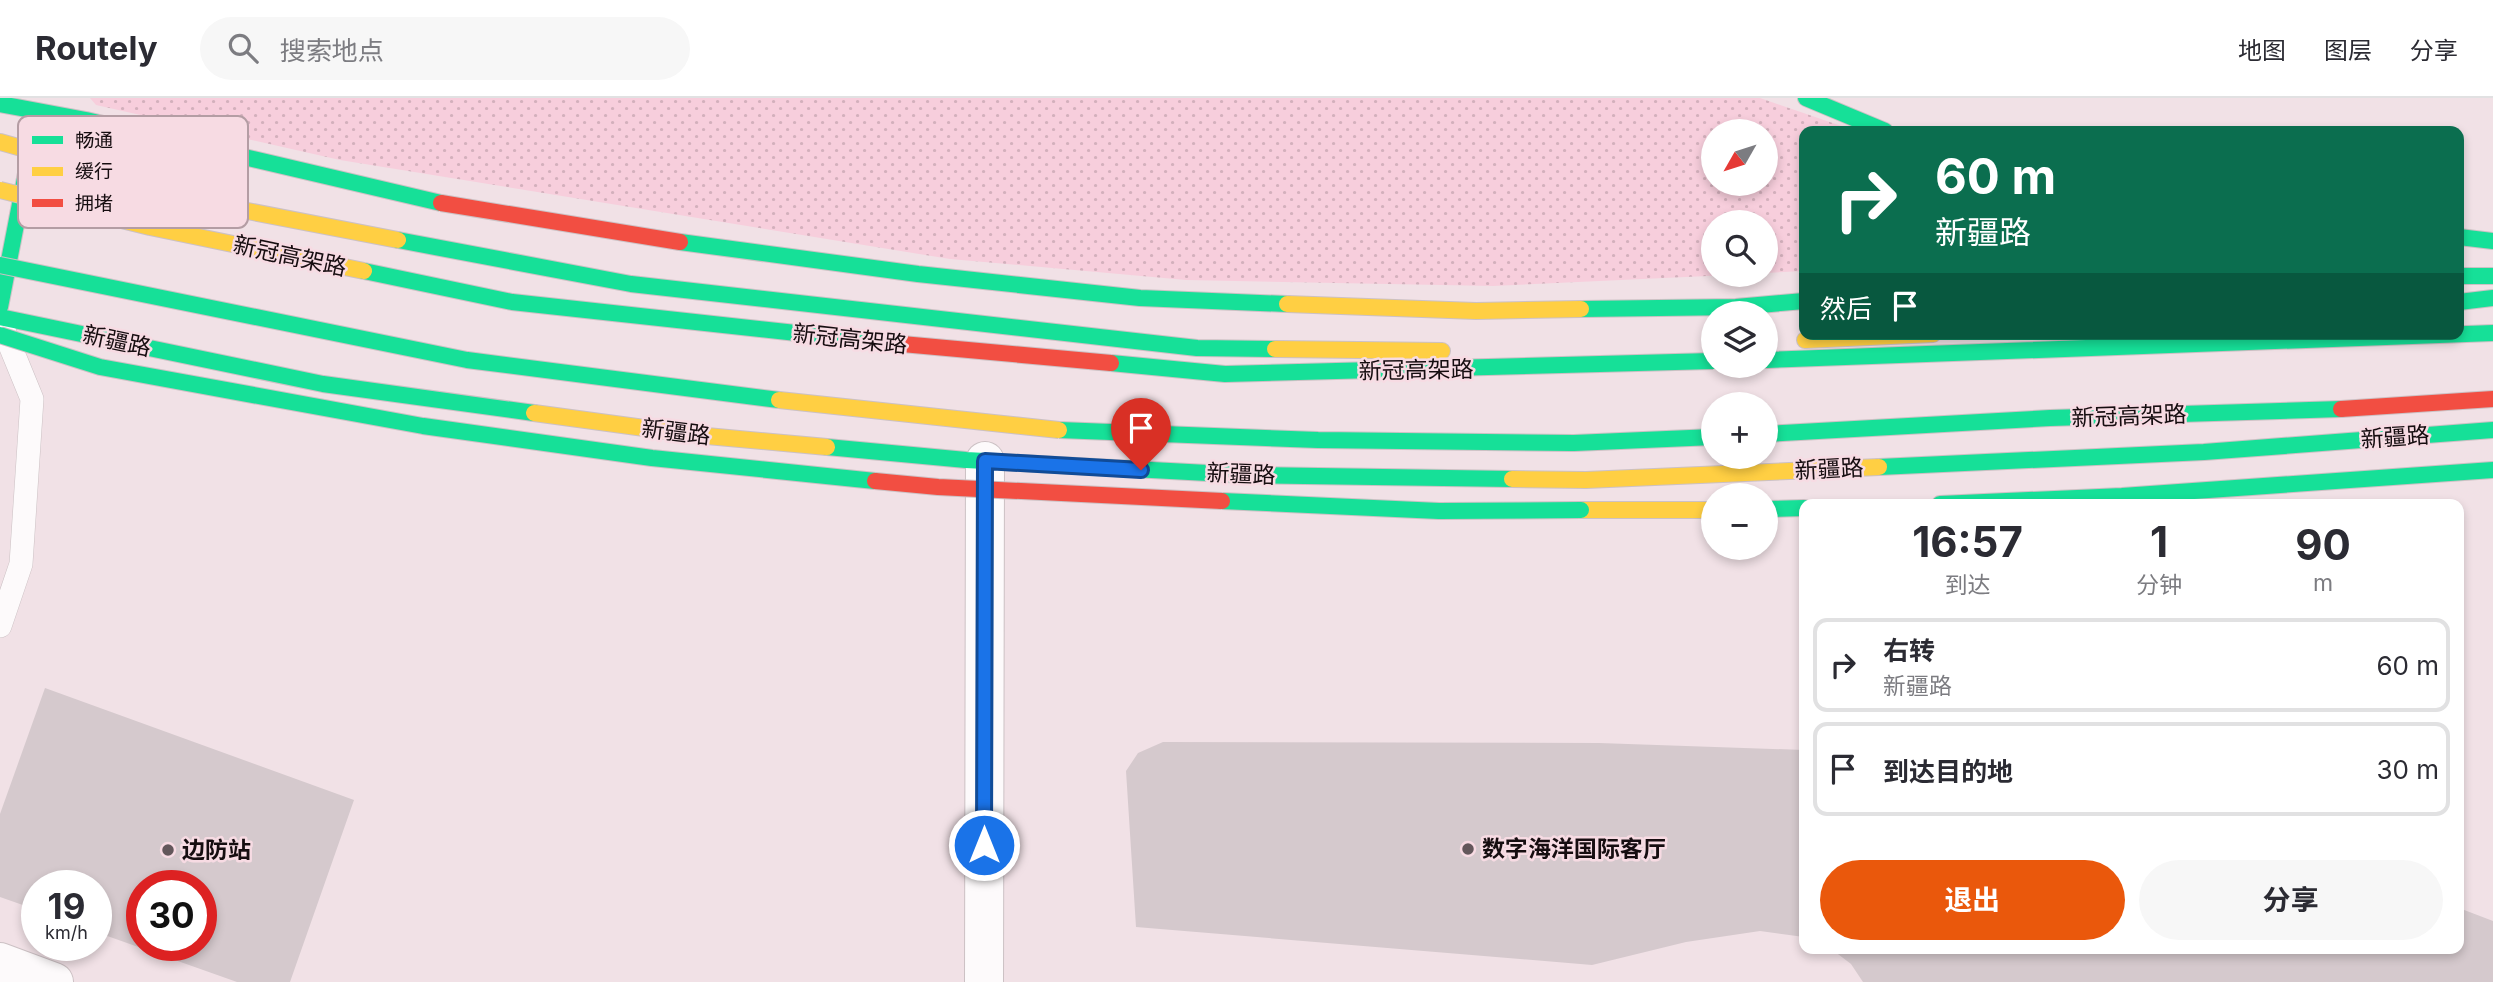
<!DOCTYPE html>
<html lang="zh">
<head>
<meta charset="utf-8">
<style>
  body { margin:0; font-family:Inter,"Noto Sans SC",sans-serif; background:#f7f7f7; color:#2b2b33; height:100vh; display:flex; flex-direction:column; font-size:26px; white-space:nowrap }
  * { box-sizing:border-box; margin:0 }
  p { font-size:23px; color:#7c7c81 }
  .icon { flex:none; width:38px; height:38px; fill:none; stroke:currentColor; stroke-width:2; stroke-linecap:round; stroke-linejoin:round }
  .map { position:relative; flex:1; overflow:hidden }
  .panel { position:absolute; left:1799px; top:401px; width:665px; height:455px; display:flex; flex-direction:column; background:#fff; border-radius:14px; box-shadow:0 4px 10px #0003 }
  .panel>* { flex:none }
  .top-card { position:absolute; left:1799px; top:28px; width:665px; height:214px; border-radius:14px; box-shadow:0 4px 10px #0003; background:#0b6e4f; color:#fff; overflow:hidden }
  .needle { width:46px; rotate:231deg }
  .fabs { position:absolute; left:1701px; top:21px; display:grid; gap:14px }
  .fabs a { display:grid; place-items:center; width:77px; height:77px; border-radius:50%; background:#fff; box-shadow:0 4px 10px #0003; font-size:35px }
  .speed { position:absolute; left:21px; top:772px; display:flex; gap:14px; font-size:35px; font-weight:700; text-align:center }
  .speed>* { display:grid; place-content:center; width:91px; height:91px; border-radius:50%; background:#fff; box-shadow:0 4px 10px #0003; line-height:1 }
  .speed small { font-size:18px; font-weight:400 }
  .speed .limit { border:10px solid #d22; background:#fff; color:#111 }
  .pin { position:absolute; display:grid; place-items:center; width:60px; height:60px; color:#fff; margin:-72px -30px; border-radius:50% 50% 50% 0; rotate:-45deg; box-shadow:0 0 7px #0007 }
  .pin .icon { rotate:45deg }
  .me { position:absolute; width:77px; margin:-38px; rotate:0deg; stroke-linejoin:round; filter:drop-shadow(0 0 5px #0008) }
  .turn { display:flex; align-items:center; gap:24px; height:147px; padding:0 21px; font-size:32px }
  .turn .icon { width:91px; height:91px; stroke-width:2.5 }
  .turn b { display:block; font-size:49px; line-height:60px }
  .then { display:flex; align-items:center; height:66px; padding:0 21px; background:#0003; gap:14px; font-size:26px }
  .eta { display:flex; justify-content:space-evenly; align-items:center; height:119px; text-align:center }
  .eta b { font-size:42px; font-weight:700; line-height:49px }
  .action { display:flex; gap:14px; margin-top:auto; padding:14px 21px }
  .action a { flex:1; height:80px; border-radius:42px; background:#ea580c; color:#fff; font-size:28px; font-weight:700; line-height:80px; text-align:center }
  .action a+a { background:#f7f7f7; color:#2b2b33 }
  ul { padding:0; list-style:none }
  li { display:flex; align-items:center; gap:21px; height:94px; margin:0 14px 10px; padding:0 7px; border:4px solid #e1e1e2; border-radius:14px }
  li div { flex:1 }
  li b { display:block; font-size:26px }
  li em { font-style:normal }
  header { display:flex; align-items:center; gap:42px; box-sizing:border-box; height:98px; padding:0 35px; background:#fff; border-bottom:2px solid #e1e1e2 }
  header strong { font-size:33px }
  nav { display:flex; gap:38px; margin-inline-start:auto; font-size:24px }
  .search { width:490px; height:63px; background:#f7f7f7; display:flex; align-items:center; gap:18px; box-sizing:border-box; padding:0 24px; border-radius:38px; color:#7c7c81; font-size:26px }
  .map>svg:first-child { display:block }
</style>
</head>
<body>
<header>
<strong>Routely</strong>
<div class="search"><svg class="icon" aria-label="search" viewBox="0 0 24 24"><circle cx="10" cy="10" r="6"/><path d="M15 15l6 6"/></svg>搜索地点</div>
<nav><a>地图</a><a>图层</a><a>分享</a></nav>
</header>
<div class="map">
<svg width="2493" height="884" viewBox="0 0 2493 884">
  <defs>
    <pattern id="park-dots" width="8" height="8" patternUnits="userSpaceOnUse" patternTransform="scale(1.75)"><rect width="8" height="8" fill="#f7cedc"/><path d="M2 2h.1M6 6h.1" fill="none" stroke="#d3b0bc" stroke-width="1.8" stroke-linecap="round"/></pattern>
  </defs>
  <rect width="100%" height="100%" fill="#f1e1e6"/>
  <!-- park -->
  <path fill="url(#park-dots)" fill-rule="evenodd" d="M 90,0 L 1760,0 L 1856,33 L 1804,33 L 1804,173 L 1766,175 L 1766,124 L 1713,124 L 1713,177 L 1729,177 L 1493,188 L 1186,182 L 950,161 L 340,62 L 96,7 ZM 1713,33 L 1766,33 L 1766,86 L 1713,86 Z"/>
  <!-- building -->
  <path fill="#d5c9cd" fill-rule="evenodd" d="M 45,590 L 354,702 L 290,884 L 237,884 L 96,834 L 96,788 L 37,788 L 37,812 L 0,799 L 0,716 ZM 142,788 L 201,788 L 201,847 L 142,847 Z
    M 1163,644 L 1599,645 L 1804,652 L 1804,839 L 1760,833 L 1686,844 L 1592,867 L 1136,829 L 1126,673 L 1138,655 Z
    M 2459,810 L 2493,823 L 2493,884 L 1863,884 L 1851,866 L 1830,850 L 2459,850 Z"/>
  <g fill="none" stroke-linecap="round" stroke-linejoin="round">
    <defs>
      <path id="lane" d="M 0,528 L 21,466 L 32,301 L 5,235"/>
      <path id="street" d="M 0,864 L 54,884
        M 984,884 L 985,363"/>
      <path id="fast" d="M 1806,0 L 1885,33
        M 2459,139 L 2493,143
        M 398,142 L 631,186 L 1197,250 L 1275,251
        M 680,144 L 918,176 L 1140,200 L 1287,206
        M 2459,178 L 2493,178
        M 2459,204 L 2493,200
        M 0,209 L 28,65
        M 1581,211 L 1736,209 L 1804,203
        M 0,219 L 323,286 L 534,315
        M 1766,262 L 2493,235
        M 1766,336 L 2050,320 L 2341,311
        M 827,349 L 966,362 L 1245,377 L 1512,381
        M 1879,369 L 2204,354 L 2493,332
        M 1940,406 L 2122,398 L 2493,372
        M 1766,411 L 1804,410"/>
      <path id="slow" d="M 0,44 L 237,111 L 398,142
        M 1287,206 L 1476,213 L 1581,211
        M 1805,242 L 1933,236
        M 1275,251 L 1442,253
        M 534,315 L 696,337 L 827,349
        M 1512,381 L 1586,382 L 1879,369
        M 1581,412 L 1713,412"/>
      <path id="jam" d="M 2341,311 L 2493,301"/>
    </defs>
    <!-- lane casing -->
    <use href="#lane" stroke="#ccc1c4" stroke-width="24"/>
    <!-- street casing -->
    <use href="#street" stroke="#ccc1c4" stroke-width="40"/>
    <!-- fast casing -->
    <use href="#fast" stroke="#ccc1c4" stroke-width="18"/>
    <!-- slow casing -->
    <use href="#slow" stroke="#ccc1c4" stroke-width="18"/>
    <!-- jam casing -->
    <use href="#jam" stroke="#ccc1c4" stroke-width="18"/>
    <!-- lane -->
    <use href="#lane" stroke="#fdfafb" stroke-width="23"/>
    <!-- street -->
    <use href="#street" stroke="#fdfafb" stroke-width="38"/>
    <!-- fast -->
    <use href="#fast" stroke="#16e098" stroke-width="16"/>
    <!-- slow -->
    <use href="#slow" stroke="#ffcf43" stroke-width="16"/>
    <!-- jam -->
    <use href="#jam" stroke="#f24e42" stroke-width="16"/>
    <defs>
      <path id="fast-bridge" d="M 0,6 L 86,22 L 441,105
        M 0,167 L 467,262 L 779,302
        M 364,173 L 512,204 L 869,243
        M 0,237 L 100,269 L 423,328 L 652,360 L 875,383
        M 1111,265 L 1225,276 L 1713,263
        M 1059,332 L 1318,342 L 1574,345 L 1713,339
        M 1222,403 L 1439,413 L 1581,412"/>
      <path id="slow-bridge" d="M 0,92 L 150,129 L 364,173
        M 779,302 L 1059,332"/>
      <path id="jam-bridge" d="M 441,105 L 680,144
        M 869,243 L 1111,265
        M 875,383 L 938,389 L 1222,403"/>
    </defs>
    <!-- fast-bridge casing -->
    <use href="#fast-bridge" stroke="#ccc1c4" stroke-width="18" stroke-linecap="butt"/>
    <!-- slow-bridge casing -->
    <use href="#slow-bridge" stroke="#ccc1c4" stroke-width="18" stroke-linecap="butt"/>
    <!-- jam-bridge casing -->
    <use href="#jam-bridge" stroke="#ccc1c4" stroke-width="18" stroke-linecap="butt"/>
    <!-- fast-bridge -->
    <use href="#fast-bridge" stroke="#16e098" stroke-width="16"/>
    <!-- slow-bridge -->
    <use href="#slow-bridge" stroke="#ffcf43" stroke-width="16"/>
    <!-- jam-bridge -->
    <use href="#jam-bridge" stroke="#f24e42" stroke-width="16"/>
  </g>
  <g fill="none" stroke-linecap="round" stroke-linejoin="round">
    <defs>
      <path id="route" d="M 984,747 L 985,363 L 1141,372"/>
    </defs>
    <!-- route casing -->
    <use href="#route" stroke="#114b97" stroke-width="18"/>
    <!-- route -->
    <use href="#route" stroke="#1a73e8" stroke-width="12"/>
  </g>
  <!-- markers -->
  <g fill="#63575b" stroke="#f7dbe3" stroke-width="2.5">
    <circle cx="1468" cy="751" r="7"/>
    <circle cx="168" cy="752" r="7"/>
  </g>
  <g text-anchor="middle" stroke-width="5" stroke-linejoin="round" paint-order="stroke">
    <!-- street labels -->
    <g font-size="23" fill="#160d10" stroke="#f7dbe3">
      <text transform="translate(290 158) rotate(12)" y="8">新冠高架路</text>
      <text transform="translate(850 241) rotate(6)" y="8">新冠高架路</text>
      <text transform="translate(117 243) rotate(12)" y="8">新疆路</text>
      <text transform="translate(1416 272) rotate(-1)" y="8">新冠高架路</text>
      <text transform="translate(2129 318) rotate(-2)" y="8">新冠高架路</text>
      <text transform="translate(676 334) rotate(7)" y="8">新疆路</text>
      <text transform="translate(2395 339) rotate(-4)" y="8">新疆路</text>
      <text transform="translate(1829 371) rotate(-3)" y="8">新疆路</text>
      <text transform="translate(1241 376) rotate(2)" y="8">新疆路</text>
    </g>
    <!-- poi labels -->
    <g font-size="23" font-weight="bold" fill="#160d10" stroke="#f7dbe3" text-anchor="start">
      <text x="1482" y="759">数字海洋国际客厅</text>
      <text x="182" y="760">边防站</text>
    </g>
  </g>
  <!-- legend -->
  <rect x="18" y="18" width="230" height="112" rx="10" fill="#f7dbe3" stroke="#b49da4" stroke-width="2"/>
  <rect x="32" y="38" width="31" height="8" fill="#16e098"/>
  <rect x="32" y="69" width="31" height="9" fill="#ffcf43"/>
  <rect x="32" y="101" width="31" height="8" fill="#f24e42"/>
  <g font-size="19" fill="#160d10">
    <text x="75" y="49">畅通</text>
    <text x="75" y="80">缓行</text>
    <text x="75" y="112">拥堵</text>
  </g>
</svg>
<div class="fabs">
<a><svg class="needle" viewBox="-14 -14 28 28"><path d="M0-13l5 13h-10z" fill="#e53935"/><path d="M0 13l5-13h-10z" fill="#7c7c81"/></svg></a>
<a><svg class="icon" aria-label="search" viewBox="0 0 24 24"><circle cx="10" cy="10" r="6"/><path d="M15 15l6 6"/></svg></a>
<a><svg class="icon" aria-label="layers" viewBox="0 0 24 24"><path d="M12 4l9 5-9 5-9-5zM3 14l9 5 9-5"/></svg></a>
<a>+</a>
<a>−</a>
</div>
<div class="speed"><div>19<small>km/h</small></div><div class="limit">30</div></div>
<div class="pin" style="left:1141px;top:372px;background:#d93025"><svg class="icon" aria-label="arrive" viewBox="0 0 24 24"><path d="M6 21V4h12l-3 4 3 4H6"/></svg></div>
<svg class="me" style="left:984px;top:747px" viewBox="-20 -20 40 40"><circle r="17" fill="#1a73e8" stroke="#fff" stroke-width="3"/><path d="M0-11L8 9 0 5-8 9z" fill="#fff"/></svg>
<div class="top-card">
<div class="turn"><svg class="icon" aria-label="right" viewBox="0 0 24 24"><path d="M7 20v-9h11M14 6l5 5-5 5"/></svg><div><b>60 m</b>新疆路</div></div>
<div class="then">然后<svg class="icon" aria-label="arrive" viewBox="0 0 24 24"><path d="M6 21V4h12l-3 4 3 4H6"/></svg></div>
</div>
<section class="panel">
<div class="eta">
<div><b>16:57</b><p>到达</p></div>
<div><b>1</b><p>分钟</p></div>
<div><b>90</b><p>m</p></div>
</div>
<ul>
<li><svg class="icon" aria-label="right" viewBox="0 0 24 24"><path d="M7 20v-9h11M14 6l5 5-5 5"/></svg><div><b>右转</b><p>新疆路</p></div><em>60 m</em></li>
<li><svg class="icon" aria-label="arrive" viewBox="0 0 24 24"><path d="M6 21V4h12l-3 4 3 4H6"/></svg><div><b>到达目的地</b></div><em>30 m</em></li>
</ul>
<div class="action"><a>退出</a><a>分享</a></div>
</section>
</div>
</body>
</html>
